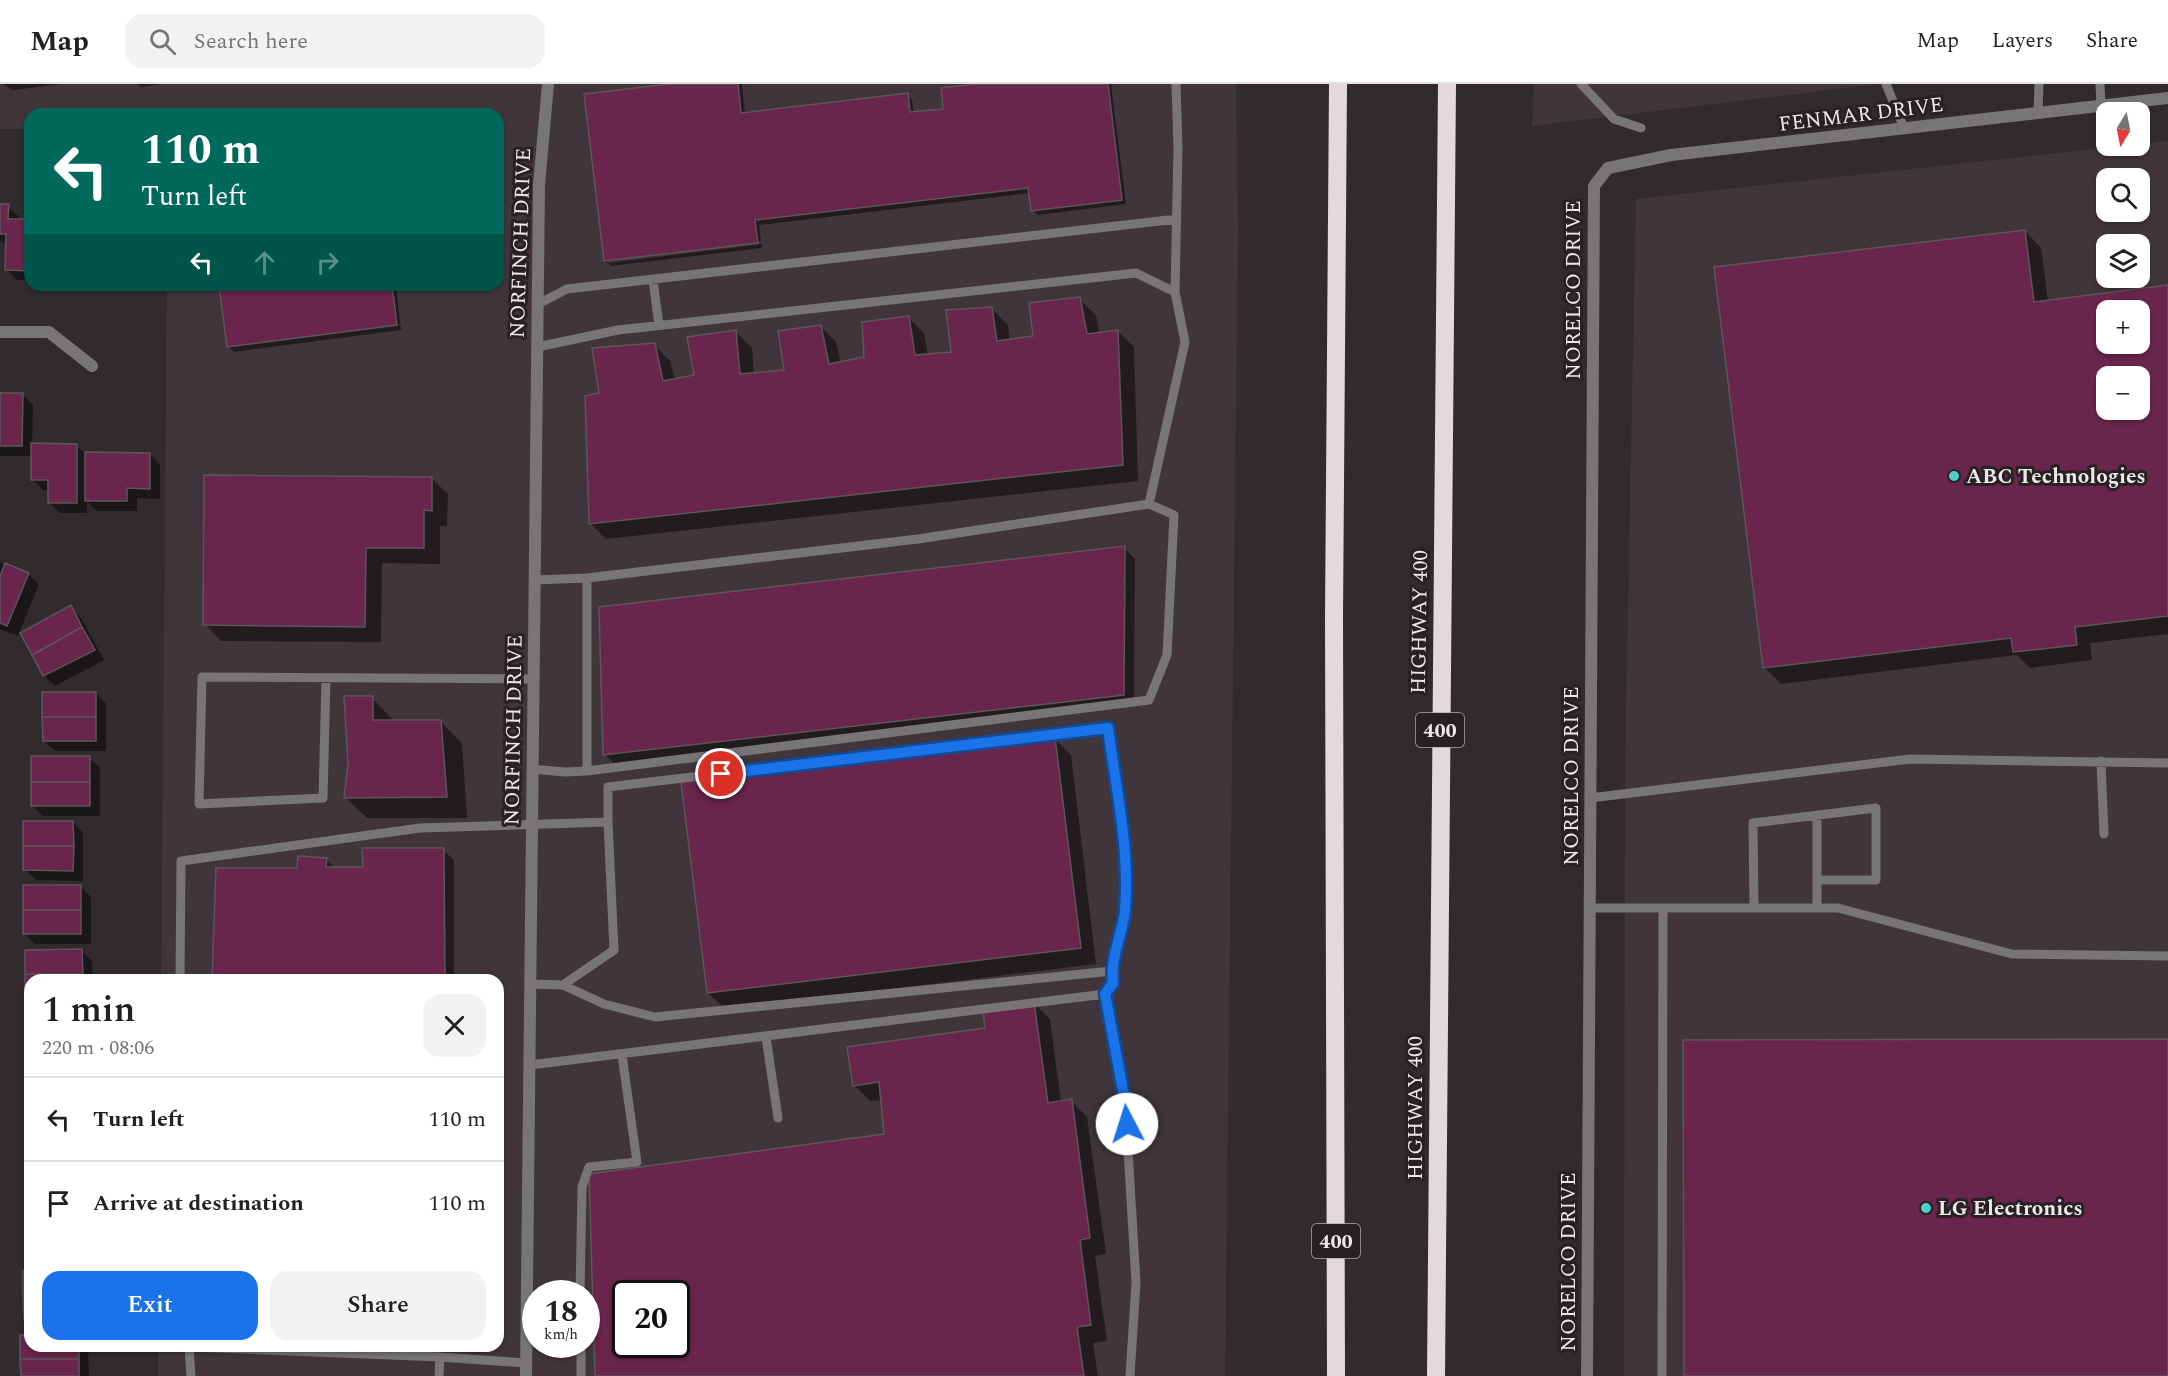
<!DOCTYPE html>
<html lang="en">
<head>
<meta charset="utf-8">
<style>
  body { margin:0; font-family:Spectral,serif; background:#f2f2f2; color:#202124; height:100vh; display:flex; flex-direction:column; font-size:22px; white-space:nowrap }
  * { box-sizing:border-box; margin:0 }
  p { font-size:20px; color:#757577 }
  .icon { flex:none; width:33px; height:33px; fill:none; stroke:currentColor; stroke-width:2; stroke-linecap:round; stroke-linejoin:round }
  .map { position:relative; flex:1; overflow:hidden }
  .panel { position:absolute; left:24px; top:890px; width:480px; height:378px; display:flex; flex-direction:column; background:#fff; border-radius:18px; box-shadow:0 2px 4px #0004 }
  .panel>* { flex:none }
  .hud { position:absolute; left:24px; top:24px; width:480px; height:183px; border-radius:18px; box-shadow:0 2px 4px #0004; background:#00695c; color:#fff; overflow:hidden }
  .needle { width:39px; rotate:190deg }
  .fabs { position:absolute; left:2096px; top:18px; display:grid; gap:12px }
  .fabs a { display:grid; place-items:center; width:54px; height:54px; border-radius:12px; background:#fff; box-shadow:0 2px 4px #0004; font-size:30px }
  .speed { position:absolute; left:522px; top:1196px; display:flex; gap:12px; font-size:30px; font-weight:700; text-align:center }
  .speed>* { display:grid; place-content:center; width:78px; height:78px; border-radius:50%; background:#fff; box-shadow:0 2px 4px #0004; line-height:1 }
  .speed small { font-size:15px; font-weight:400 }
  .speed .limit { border:3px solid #111; border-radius:9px; background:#fff; color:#111 }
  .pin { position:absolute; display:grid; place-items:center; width:51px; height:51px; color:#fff; margin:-26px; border:3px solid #fff; border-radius:50%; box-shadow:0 2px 6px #0007 }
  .me { position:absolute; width:66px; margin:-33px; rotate:355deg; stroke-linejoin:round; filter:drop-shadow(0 0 4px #0008) }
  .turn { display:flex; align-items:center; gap:21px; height:126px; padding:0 18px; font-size:27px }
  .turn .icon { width:78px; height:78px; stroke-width:2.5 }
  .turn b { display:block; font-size:42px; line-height:51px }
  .lanes { display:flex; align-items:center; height:57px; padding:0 18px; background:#0003; justify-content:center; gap:30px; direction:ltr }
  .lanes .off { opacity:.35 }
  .round { display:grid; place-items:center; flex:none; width:63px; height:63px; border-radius:18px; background:#f2f2f2 }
  .summary { display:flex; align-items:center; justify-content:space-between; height:102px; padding:0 18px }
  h1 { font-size:36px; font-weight:600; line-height:45px }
  .action { display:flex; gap:12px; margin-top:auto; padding:12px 18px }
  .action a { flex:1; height:69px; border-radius:18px; background:#1a73e8; color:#fff; font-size:24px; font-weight:600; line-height:69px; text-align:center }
  .action a+a { background:#f2f2f2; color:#202124 }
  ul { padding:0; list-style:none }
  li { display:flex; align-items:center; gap:18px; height:84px; padding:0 18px; border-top:2px solid #e0e0e0 }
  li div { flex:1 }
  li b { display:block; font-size:22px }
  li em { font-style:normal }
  header { display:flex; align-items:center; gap:36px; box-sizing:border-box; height:84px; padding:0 30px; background:#fff; border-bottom:2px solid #e0e0e0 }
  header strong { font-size:28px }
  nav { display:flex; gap:33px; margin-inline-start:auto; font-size:21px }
  .search { width:420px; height:54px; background:#f2f2f2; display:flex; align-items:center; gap:15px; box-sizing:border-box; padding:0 21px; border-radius:18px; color:#757577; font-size:22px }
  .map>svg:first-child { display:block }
</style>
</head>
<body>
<header>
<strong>Map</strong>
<div class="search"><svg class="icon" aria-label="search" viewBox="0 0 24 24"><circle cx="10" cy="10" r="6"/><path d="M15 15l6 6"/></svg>Search here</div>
<nav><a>Map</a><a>Layers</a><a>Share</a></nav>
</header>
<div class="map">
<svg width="2168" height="1292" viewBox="0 0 2168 1292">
  <rect width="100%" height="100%" fill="#312b2e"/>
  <!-- built -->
  <path fill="#40353b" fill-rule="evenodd" d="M 0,0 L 1236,0 L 1238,147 L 1225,1292 L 158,1292 L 158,1262 L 498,1262 L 498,896 L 161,895 L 167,201 L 498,201 L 498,30 L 30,30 L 30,45 L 0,45 ZM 536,1209 L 586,1209 L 586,1260 L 536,1260 ZM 626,1209 L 676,1209 L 676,1260 L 626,1260 Z
    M 1534,0 L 1878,0 L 1532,42 Z
    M 2168,57 L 2168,1292 L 1624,1292 L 1625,673 L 1636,115 ZM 2106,94 L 2139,94 L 2139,128 L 2106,128 ZM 2106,160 L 2139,160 L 2139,194 L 2106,194 ZM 2106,226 L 2139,226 L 2139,260 L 2106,260 ZM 2106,292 L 2139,292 L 2139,326 L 2106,326 Z"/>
  <!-- shadow -->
  <path fill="#0007" fill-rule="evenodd" d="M 3,0 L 62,0 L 13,6 Z
    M 138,0 L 160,0 L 141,3 Z
    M 682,0 L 742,0 L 745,30 L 907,11 L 912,16 L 914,29 L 944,26 L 990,0 L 1111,0 L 1126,120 L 1038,131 L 1033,126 L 1030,109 L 759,141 L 761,157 L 608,176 L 608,179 L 762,160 L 762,164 L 611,182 L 606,177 L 586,12 Z
    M 0,122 L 8,122 L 19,133 L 19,137 L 30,137 L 30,196 L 17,196 L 7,186 L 7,160 L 0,157 Z
    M 2025,147 L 2041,164 L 2048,218 L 2168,203 L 2168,550 L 2090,559 L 2092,576 L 2030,584 L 2017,571 L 1781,600 L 1764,583 ZM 2106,226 L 2139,226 L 2139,260 L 2106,260 ZM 2106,292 L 2139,292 L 2139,326 L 2106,326 Z
    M 221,201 L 396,201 L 401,246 L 234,268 L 229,263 Z
    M 1079,215 L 1096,231 L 1099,249 L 1118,247 L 1134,263 L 1138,397 L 606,455 L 590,439 L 601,310 L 654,261 L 670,277 L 675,296 L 696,292 L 736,248 L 752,264 L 754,290 L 786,287 L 820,242 L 836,258 L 841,279 L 866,274 L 908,233 L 924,249 L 928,271 L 953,269 L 992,225 L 1008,241 L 1010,257 L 1035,254 Z
    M 0,310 L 22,310 L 33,321 L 32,361 L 76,361 L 85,370 L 150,370 L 160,381 L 160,415 L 137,414 L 137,427 L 97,427 L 87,417 L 87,429 L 60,429 L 49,418 L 49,406 L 43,406 L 32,395 L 32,372 L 0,372 Z
    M 431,394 L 448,410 L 447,442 L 440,442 L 440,480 L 382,479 L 381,558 L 221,557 L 205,540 Z
    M 1124,464 L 1135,475 L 1134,621 L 615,681 L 605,670 Z
    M 0,479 L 28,490 L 39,500 L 18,552 L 0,545 Z
    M 70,523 L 81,534 L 104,576 L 55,602 L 44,592 L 22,549 Z
    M 96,609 L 106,620 L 106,667 L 55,667 L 44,657 Z
    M 372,614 L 394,637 L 441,638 L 462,659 L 467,734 L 367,734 L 345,713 L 349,680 Z
    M 1055,655 L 1071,671 L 1096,880 L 725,925 L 708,909 Z
    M 89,674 L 100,684 L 100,732 L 43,732 L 32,721 Z
    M 73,738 L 83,749 L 83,797 L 36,796 L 25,785 Z
    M 443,766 L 454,776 L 454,896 L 214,896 L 298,785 L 326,775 L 335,784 L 365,785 Z
    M 81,803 L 91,813 L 91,860 L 35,860 L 25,850 Z
    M 26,867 L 82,867 L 92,877 L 93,896 L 30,896 L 30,917 L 27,913 Z
    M 1034,919 L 1050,935 L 1061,1018 L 1071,1017 L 1087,1033 L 1106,1170 L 1095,1172 L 1107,1257 L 1093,1259 L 1098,1292 L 596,1292 L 591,1091 L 886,1051 L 883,1016 L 870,1017 L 854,1001 L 987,946 ZM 626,1209 L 676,1209 L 676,1260 L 626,1260 Z
    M 29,1123 L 30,1123 L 30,1170 Z
    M 30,1252 L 30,1262 L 88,1262 L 89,1292 L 22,1292 Z"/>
  <!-- building -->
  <path fill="#69254c" stroke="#5d5659" stroke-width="1.5" fill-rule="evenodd" d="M 670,0 L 738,0 L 741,29 L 908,9 L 910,28 L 943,25 L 941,4 L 977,0 L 1108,0 L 1122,116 L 1031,127 L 1028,104 L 755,136 L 758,159 L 604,177 L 584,10 Z
    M 0,120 L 9,120 L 8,135 L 30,135 L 30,187 L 5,186 L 6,150 L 0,150 Z
    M 2025,146 L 2034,218 L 2168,201 L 2168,532 L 2075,543 L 2077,561 L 2013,568 L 2011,554 L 1763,584 L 1714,183 ZM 2106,226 L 2139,226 L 2139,260 L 2106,260 ZM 2106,292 L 2139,292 L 2139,326 L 2106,326 Z
    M 219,201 L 392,201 L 397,241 L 227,263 Z
    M 1080,213 L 1087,250 L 1118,246 L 1123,381 L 589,440 L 585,312 L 599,309 L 592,264 L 655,259 L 663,297 L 694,291 L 687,253 L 736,246 L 740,290 L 784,286 L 778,247 L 821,241 L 829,280 L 864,273 L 862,238 L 909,232 L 915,271 L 951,268 L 946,226 L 992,223 L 997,257 L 1033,252 L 1029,219 Z
    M 0,309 L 23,309 L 22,362 L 0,362 Z
    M 31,359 L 77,360 L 77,419 L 48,419 L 48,396 L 31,396 Z
    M 85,368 L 150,369 L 150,405 L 127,404 L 127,417 L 85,417 Z
    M 204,391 L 432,393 L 432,427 L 424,426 L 424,464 L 366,464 L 365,543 L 203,541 Z
    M 1125,462 L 1124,611 L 603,671 L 599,523 Z
    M 5,479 L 29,489 L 7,542 L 0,539 L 0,492 Z
    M 71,521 L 82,543 L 32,571 L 20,549 Z
    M 82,543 L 95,566 L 43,592 L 32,571 Z
    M 42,608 L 96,608 L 96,633 L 42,633 Z
    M 344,612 L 373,612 L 373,636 L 441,636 L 447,713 L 344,714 L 348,680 Z
    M 42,633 L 96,633 L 96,657 L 43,657 Z
    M 1055,653 L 1081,864 L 707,909 L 681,698 Z
    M 31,672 L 90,672 L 90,698 L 31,698 Z
    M 31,698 L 90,698 L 90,722 L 31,722 Z
    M 23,737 L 73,737 L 74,762 L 23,762 Z
    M 23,762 L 74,762 L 73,787 L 23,786 Z
    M 362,764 L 444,764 L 445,896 L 212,896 L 216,784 L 297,784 L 298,772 L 327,774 L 326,783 L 363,783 Z
    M 23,801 L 81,801 L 81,826 L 23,826 Z
    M 23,826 L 81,826 L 81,850 L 23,850 Z
    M 82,865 L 83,890 L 25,890 L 25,866 Z
    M 25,890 L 83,890 L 83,896 L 30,896 L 30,914 L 25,914 Z
    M 1034,918 L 1048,1019 L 1072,1015 L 1090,1154 L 1080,1156 L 1091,1241 L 1077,1243 L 1084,1292 L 595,1292 L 589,1090 L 884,1050 L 879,998 L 853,1002 L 847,963 L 985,944 L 983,925 ZM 626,1209 L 676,1209 L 676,1260 L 626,1260 Z
    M 2168,955 L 2168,1292 L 1684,1292 L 1683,956 Z
    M 23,1186 L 30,1186 L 30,1211 L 23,1211 Z
    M 23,1211 L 30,1211 L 30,1235 L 24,1235 Z
    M 20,1251 L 30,1251 L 30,1262 L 79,1262 L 79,1275 L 20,1275 Z
    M 20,1275 L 79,1275 L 79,1292 L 21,1292 Z"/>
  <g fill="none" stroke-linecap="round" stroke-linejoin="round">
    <!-- service -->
    <path stroke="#787576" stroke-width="9" d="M 1581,0 L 1614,35 L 1641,44
      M 1886,0 L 1904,44
      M 2100,0 L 2101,21
      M 2038,28 L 2039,0
      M 653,196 L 659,241
      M 1175,208 L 1178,64 L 1176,0
      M 538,220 L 567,205 L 1177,135
      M 537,263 L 618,246 L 1136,189 L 1175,208 L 1185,258 L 1149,420
      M 534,496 L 587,494
      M 326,595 L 323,714 L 199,720 L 202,593 L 533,595
      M 2101,677 L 2104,750
      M 532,685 L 565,688 L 587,687 L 587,494 L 918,455 L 1149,420 L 1174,431 L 1167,571 L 1149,616 L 587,687
      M 1590,714 L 1910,675 L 2168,679
      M 608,739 L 608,703 L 1108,644 L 1125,772 L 1125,828 L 1112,887
      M 1590,824 L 1838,824 L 2012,870 L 2168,872
      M 1754,824 L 1753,739 L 1876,724 L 1876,796 L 1817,796 L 1817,731
      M 1817,824 L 1817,796
      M 180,896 L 181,777 L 420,744 L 608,738 L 614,866 L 563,901
      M 530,900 L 563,901 L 604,920 L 655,933 L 1112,887 L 1113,899 L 1105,910
      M 766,953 L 778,1034
      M 530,981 L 1105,910 L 1125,1017 L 1136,1198 L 1130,1292
      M 580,1209 L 582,1103 L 589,1083 L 637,1078 L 622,971
      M 581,1260 L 581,1292
      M 189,1262 L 191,1292
      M 191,1263 L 440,1273
      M 439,1292 L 440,1273 L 526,1279
      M 1662,1292 L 1663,824"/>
    <!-- minor -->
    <path stroke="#787576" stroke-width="12" d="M 0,248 L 49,248 L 92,282
      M 1587,1292 L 1594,102 L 1608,84 L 1671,71 L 2168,14"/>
    <!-- tertiary -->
    <path stroke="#787576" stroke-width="12" d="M 526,1292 L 539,101 L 548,0"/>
    <!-- motorway -->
    <path stroke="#e1d9dd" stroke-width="18" d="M 1336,1292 L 1334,533 L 1338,0
      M 1436,1292 L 1447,0"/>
  </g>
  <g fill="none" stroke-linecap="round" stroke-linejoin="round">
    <defs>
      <path id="route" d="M 721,690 L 1108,644 C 1116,704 1130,766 1125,827 C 1122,851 1110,874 1113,899 L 1105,910 L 1125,1017 L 1127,1040"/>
    </defs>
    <!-- route casing -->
    <use href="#route" stroke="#114b97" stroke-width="15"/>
    <!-- route -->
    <use href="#route" stroke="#1a73e8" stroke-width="10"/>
  </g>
  <!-- markers -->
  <g fill="#52cdcf" stroke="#272124" stroke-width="2">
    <circle cx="1954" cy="392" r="6"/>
    <circle cx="1926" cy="1124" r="6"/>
  </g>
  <g text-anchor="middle" stroke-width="6" stroke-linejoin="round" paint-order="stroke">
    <!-- shield labels -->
    <g fill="#272124" stroke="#b1acae" stroke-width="1.5">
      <rect x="1416" y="629" width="48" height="34" rx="4.5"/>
      <rect x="1312" y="1140" width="48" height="34" rx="4.5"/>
    </g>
    <g font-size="20" font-weight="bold" fill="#ece8e9">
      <text x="1440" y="653">400</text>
      <text x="1336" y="1164">400</text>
    </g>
    <!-- street labels -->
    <g font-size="21" fill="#ece8e9" stroke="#272124">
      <text transform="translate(1861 30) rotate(-7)" y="7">FENMAR DRIVE</text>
      <text transform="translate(520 159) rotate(-88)" y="7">NORFINCH DRIVE</text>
      <text transform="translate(1573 206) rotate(-90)" y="7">NORELCO DRIVE</text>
      <text transform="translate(1419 538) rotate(-89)" y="7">HIGHWAY 400</text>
      <text transform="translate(513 646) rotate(-89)" y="7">NORFINCH DRIVE</text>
      <text transform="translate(1571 692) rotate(-90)" y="7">NORELCO DRIVE</text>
      <text transform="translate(1415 1024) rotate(-90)" y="7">HIGHWAY 400</text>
      <text transform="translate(1568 1178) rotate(-90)" y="7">NORELCO DRIVE</text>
    </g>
    <!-- poi labels -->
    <g font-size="21" font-weight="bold" fill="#ece8e9" stroke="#272124" text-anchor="start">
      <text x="1966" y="399">ABC Technologies</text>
      <text x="1938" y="1131">LG Electronics</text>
    </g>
  </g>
</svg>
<div class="fabs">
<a><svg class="needle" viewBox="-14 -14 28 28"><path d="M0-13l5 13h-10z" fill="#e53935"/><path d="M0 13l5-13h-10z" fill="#757577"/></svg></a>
<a><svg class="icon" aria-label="search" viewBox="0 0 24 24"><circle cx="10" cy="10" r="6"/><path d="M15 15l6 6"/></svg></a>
<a><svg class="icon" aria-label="layers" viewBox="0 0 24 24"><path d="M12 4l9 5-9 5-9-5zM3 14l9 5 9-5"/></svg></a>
<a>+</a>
<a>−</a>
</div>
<div class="speed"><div>18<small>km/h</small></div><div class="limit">20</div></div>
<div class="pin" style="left:721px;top:690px;background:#d93025"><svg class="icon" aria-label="arrive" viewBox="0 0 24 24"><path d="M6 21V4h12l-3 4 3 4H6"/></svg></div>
<svg class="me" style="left:1127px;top:1040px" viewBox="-20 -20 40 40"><circle r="19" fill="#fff"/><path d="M0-13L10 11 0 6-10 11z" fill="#1a73e8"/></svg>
<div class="hud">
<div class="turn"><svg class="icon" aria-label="left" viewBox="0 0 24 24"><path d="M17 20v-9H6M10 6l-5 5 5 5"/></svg><div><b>110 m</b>Turn left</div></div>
<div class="lanes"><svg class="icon" aria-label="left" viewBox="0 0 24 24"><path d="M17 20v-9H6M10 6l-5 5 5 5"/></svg><svg class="icon off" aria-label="ahead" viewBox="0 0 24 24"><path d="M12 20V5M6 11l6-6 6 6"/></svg><svg class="icon off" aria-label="right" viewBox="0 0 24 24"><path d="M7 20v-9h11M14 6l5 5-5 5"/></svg></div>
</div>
<section class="panel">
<div class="summary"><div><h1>1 min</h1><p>220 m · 08:06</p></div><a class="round"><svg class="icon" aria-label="close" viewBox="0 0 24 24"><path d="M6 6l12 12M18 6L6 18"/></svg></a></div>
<ul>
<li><svg class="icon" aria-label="left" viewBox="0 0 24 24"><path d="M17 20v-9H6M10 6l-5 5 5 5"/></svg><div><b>Turn left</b></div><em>110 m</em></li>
<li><svg class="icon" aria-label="arrive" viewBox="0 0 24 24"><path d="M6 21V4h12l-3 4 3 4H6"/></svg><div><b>Arrive at destination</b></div><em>110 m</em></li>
</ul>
<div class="action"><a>Exit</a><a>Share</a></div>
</section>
</div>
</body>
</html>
